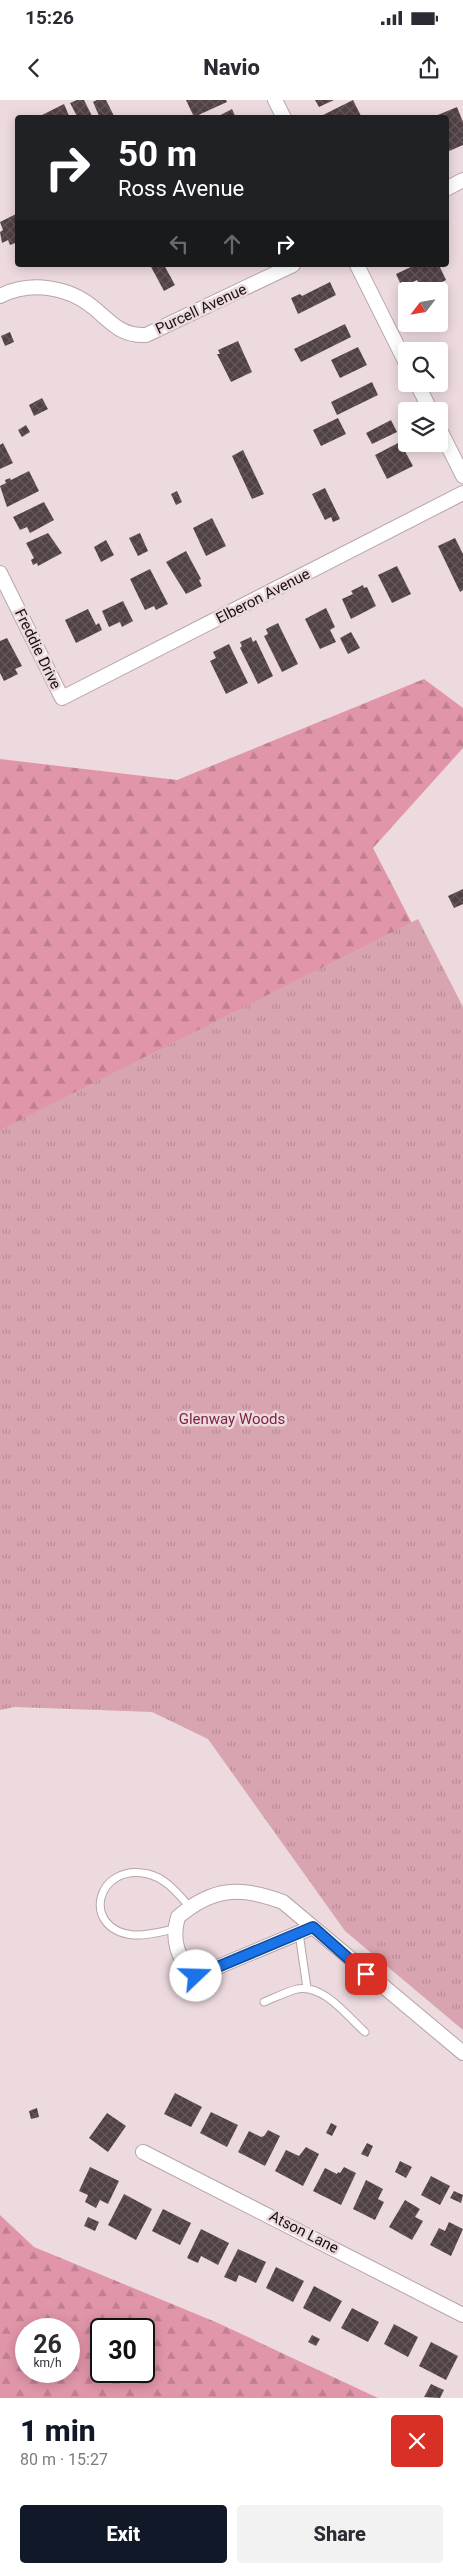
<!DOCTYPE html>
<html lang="en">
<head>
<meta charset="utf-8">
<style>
  body { margin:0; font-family:Roboto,sans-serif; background:#f2f2f3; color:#2b2b33; height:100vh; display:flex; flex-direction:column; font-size:19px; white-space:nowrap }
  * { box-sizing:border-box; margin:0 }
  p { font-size:16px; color:#7c7c81 }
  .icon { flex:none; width:28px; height:28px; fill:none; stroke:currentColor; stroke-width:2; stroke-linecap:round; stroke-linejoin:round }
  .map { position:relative; height:2298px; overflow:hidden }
  .side { display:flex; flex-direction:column; background:#fff; flex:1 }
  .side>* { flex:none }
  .banner { position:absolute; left:15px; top:15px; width:434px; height:152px; border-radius:5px; box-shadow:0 2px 12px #0003; background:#202124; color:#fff; overflow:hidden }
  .needle { width:32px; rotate:239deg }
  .tools { position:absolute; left:398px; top:182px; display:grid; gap:10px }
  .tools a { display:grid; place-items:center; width:50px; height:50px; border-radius:5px; background:#fff; box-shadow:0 2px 12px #0003; font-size:25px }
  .speed { position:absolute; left:15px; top:2218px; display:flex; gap:10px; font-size:25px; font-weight:700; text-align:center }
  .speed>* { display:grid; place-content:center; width:65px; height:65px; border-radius:50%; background:#fff; box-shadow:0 2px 12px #0003; line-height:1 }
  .speed small { font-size:12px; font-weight:400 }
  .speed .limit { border:2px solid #111; border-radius:8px; background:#fff; color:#111 }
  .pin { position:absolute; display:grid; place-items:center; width:42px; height:42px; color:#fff; margin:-21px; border-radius:10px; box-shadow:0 2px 8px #0006 }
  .me { position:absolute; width:55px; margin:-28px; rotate:69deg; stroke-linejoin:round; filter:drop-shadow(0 0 4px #0008) }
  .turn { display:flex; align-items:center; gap:18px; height:105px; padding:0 20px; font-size:22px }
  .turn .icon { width:65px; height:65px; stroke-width:2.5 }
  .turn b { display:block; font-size:35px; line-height:42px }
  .lanes { display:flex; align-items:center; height:48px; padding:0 20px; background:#0003; justify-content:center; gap:25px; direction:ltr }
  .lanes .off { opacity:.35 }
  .round { display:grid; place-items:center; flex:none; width:52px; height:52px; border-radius:5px; background:#f2f2f3 }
  .headline { display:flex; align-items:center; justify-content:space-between; height:85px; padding:0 20px }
  h1 { font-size:30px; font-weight:800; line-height:38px; color:#111827 }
  .button { display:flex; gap:10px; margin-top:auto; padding:10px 20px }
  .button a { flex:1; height:58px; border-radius:5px; background:#111827; color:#fff; font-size:20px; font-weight:800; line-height:58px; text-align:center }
  .button a+a { background:#f2f2f3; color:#2b2b33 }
  .status { display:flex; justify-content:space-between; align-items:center; height:35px; padding:0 25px; background:#fff; direction:ltr }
  .status svg { height:14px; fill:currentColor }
  header { display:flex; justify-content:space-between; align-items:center; height:65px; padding:0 20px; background:#fff; font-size:22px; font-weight:800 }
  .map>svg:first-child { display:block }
</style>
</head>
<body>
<div class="status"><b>15:26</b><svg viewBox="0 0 49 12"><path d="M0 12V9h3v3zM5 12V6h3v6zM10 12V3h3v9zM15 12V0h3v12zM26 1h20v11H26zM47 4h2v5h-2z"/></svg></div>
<header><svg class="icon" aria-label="back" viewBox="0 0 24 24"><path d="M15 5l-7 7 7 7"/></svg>Navio<svg class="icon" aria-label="share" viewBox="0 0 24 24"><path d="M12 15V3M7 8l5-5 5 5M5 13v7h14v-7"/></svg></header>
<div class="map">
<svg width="463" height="2298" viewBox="0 0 463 2298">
  <defs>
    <pattern id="forest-firs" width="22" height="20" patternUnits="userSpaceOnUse" patternTransform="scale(1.25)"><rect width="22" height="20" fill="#e195a8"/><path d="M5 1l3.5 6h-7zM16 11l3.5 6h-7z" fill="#c07f90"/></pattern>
    <pattern id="park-tufts" width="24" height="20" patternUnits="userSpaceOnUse" patternTransform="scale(1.25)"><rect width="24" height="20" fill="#d8a4b0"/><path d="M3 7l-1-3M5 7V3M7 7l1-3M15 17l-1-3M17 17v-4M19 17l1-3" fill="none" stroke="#b98c96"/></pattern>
    <pattern id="building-cross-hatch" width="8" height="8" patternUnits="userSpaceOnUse" patternTransform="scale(1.25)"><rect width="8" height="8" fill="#504144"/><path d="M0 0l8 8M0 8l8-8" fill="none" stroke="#65595b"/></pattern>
  </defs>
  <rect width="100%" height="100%" fill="#eddade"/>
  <!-- forest -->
  <path fill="url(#forest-firs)" fill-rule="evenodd" d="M 424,579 L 463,608 L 463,648 L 373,748 L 463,922 L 463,1815 L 335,1817 L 242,1621 L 0,1586 L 0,659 L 177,680 Z
    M 0,2115 L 34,2147 L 218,2223 L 378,2298 L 0,2298 ZM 26,2229 L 69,2229 L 69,2271 L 26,2271 ZM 101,2229 L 144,2229 L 144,2271 L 101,2271 Z"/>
  <!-- park -->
  <path fill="url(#park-tufts)" d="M 418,819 L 463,907 L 463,1930 L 345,1831 L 208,1639 L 152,1612 L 15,1607 L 0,1610 L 0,1030 Z"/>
  <!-- building -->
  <path fill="url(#building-cross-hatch)" d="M 77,0 L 84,0 L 93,18 L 78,18 L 70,3 Z
    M 97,0 L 106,0 L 115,18 L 100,18 L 93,2 Z
    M 186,0 L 226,0 L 227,2 L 194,17 Z
    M 315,0 L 334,0 L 319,7 Z
    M 353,0 L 362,18 L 322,18 L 321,16 Z
    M 64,4 L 70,18 L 43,18 L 42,15 Z
    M 457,7 L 463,22 L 463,45 L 449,51 L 446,44 L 446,18 L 433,17 Z
    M 232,9 L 236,18 L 215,18 Z
    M 18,113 L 18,142 L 10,145 L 8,140 L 2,143 L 0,132 L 3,130 L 0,122 Z
    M 150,165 L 164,165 L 175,185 L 164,191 Z
    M 415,165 L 439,165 L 446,180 L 424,191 L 417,180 L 402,187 L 396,174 Z
    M 330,182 L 336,195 L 298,214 L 291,198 L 300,194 L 302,196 Z
    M 345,224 L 351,237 L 301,262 L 294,249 Z
    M 10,232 L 14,242 L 5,246 L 1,236 Z
    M 238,241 L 252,272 L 231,282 L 217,254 L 220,254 L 218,250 Z
    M 358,247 L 367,265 L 340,278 L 331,260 Z
    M 372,282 L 378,295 L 337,315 L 331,302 Z
    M 42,298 L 48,309 L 34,316 L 29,305 Z
    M 338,318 L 346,334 L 321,346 L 313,330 Z
    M 391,320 L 397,332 L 372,344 L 366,333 Z
    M 26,325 L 30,332 L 22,337 L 18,330 Z
    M 400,342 L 413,366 L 387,379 L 375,355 Z
    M 3,343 L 13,363 L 0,369 L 0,345 Z
    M 243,350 L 264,394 L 252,399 L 232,356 Z
    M 29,371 L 39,391 L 7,407 L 0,386 L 6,383 L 5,380 L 10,378 L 11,380 Z
    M 325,388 L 340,419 L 333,422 L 331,417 L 325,420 L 312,394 Z
    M 177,391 L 182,402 L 176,405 L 171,394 Z
    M 44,402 L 54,420 L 30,433 L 27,427 L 20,430 L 13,417 Z
    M 212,418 L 226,446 L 206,456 L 193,428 Z
    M 48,433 L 62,453 L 38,466 L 37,463 L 33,465 L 31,460 L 34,458 L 26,443 Z
    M 140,433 L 148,451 L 138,456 L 129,438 Z
    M 455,438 L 463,454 L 463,490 L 460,492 L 438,446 Z
    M 106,440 L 114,455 L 101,462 L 94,447 Z
    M 186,451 L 201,479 L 199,480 L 202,486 L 186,494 L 166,462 Z
    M 397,466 L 411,494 L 392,503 L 378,475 Z
    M 150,469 L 168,504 L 156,510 L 154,506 L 145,510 L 130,479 Z
    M 363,485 L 364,488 L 367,487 L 376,506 L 351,519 L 342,499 L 353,494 L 351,491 Z
    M 123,501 L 133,521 L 122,527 L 120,522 L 109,527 L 102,511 Z
    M 326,508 L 335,527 L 330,530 L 336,542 L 320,549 L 305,519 Z
    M 88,509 L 96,525 L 99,523 L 102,530 L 76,543 L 65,520 Z
    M 278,523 L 298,564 L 282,572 L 264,536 L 268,534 L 266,529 Z
    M 351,532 L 360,548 L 348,554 L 340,538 Z
    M 251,537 L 253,542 L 256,540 L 273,576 L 258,584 L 240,548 L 242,546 L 240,542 Z
    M 7,538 L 22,566 L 15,569 L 18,574 L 4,581 L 0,573 L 0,541 Z
    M 229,544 L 248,583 L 226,594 L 210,561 L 216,558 L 213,552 Z
    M 463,789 L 463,804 L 454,808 L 448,796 Z
    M 175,1993 L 202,2007 L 191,2027 L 164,2014 Z
    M 37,2008 L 39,2017 L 31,2019 L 29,2011 Z
    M 211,2012 L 238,2025 L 227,2047 L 200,2033 Z
    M 107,2013 L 126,2026 L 108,2052 L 89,2038 Z
    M 331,2023 L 337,2026 L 332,2036 L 326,2033 Z
    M 268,2030 L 280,2036 L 265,2066 L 238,2052 L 249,2031 L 261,2037 L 264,2036 Z
    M 367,2043 L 373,2046 L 368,2057 L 361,2054 Z
    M 306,2047 L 319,2054 L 303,2086 L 275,2071 L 286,2050 L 299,2056 Z
    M 400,2061 L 412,2067 L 406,2078 L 395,2072 Z
    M 90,2067 L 119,2081 L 108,2104 L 100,2100 L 96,2108 L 85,2102 L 88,2095 L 79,2091 Z
    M 344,2067 L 356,2073 L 341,2105 L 313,2091 L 325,2068 L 337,2074 L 338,2072 L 340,2073 Z
    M 431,2076 L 450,2086 L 440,2105 L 421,2095 Z
    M 366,2080 L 383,2089 L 378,2099 L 384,2102 L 375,2120 L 353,2109 Z
    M 454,2091 L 463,2095 L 461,2103 L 450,2098 Z
    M 124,2094 L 152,2109 L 136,2140 L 108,2125 Z
    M 405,2100 L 420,2109 L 415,2117 L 423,2121 L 412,2140 L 389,2127 Z
    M 163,2109 L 191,2123 L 180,2145 L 152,2131 Z
    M 88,2117 L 99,2122 L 95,2131 L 84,2126 Z
    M 449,2122 L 463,2129 L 451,2156 L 430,2145 L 439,2128 L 445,2131 Z
    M 201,2129 L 229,2143 L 218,2165 L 201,2156 L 198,2163 L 187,2158 Z
    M 238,2149 L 266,2162 L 256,2183 L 239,2175 L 236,2182 L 224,2177 Z
    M 276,2167 L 304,2181 L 293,2202 L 266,2188 Z
    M 314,2186 L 342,2201 L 330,2222 L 303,2208 Z
    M 352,2208 L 379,2222 L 368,2242 L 341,2228 Z
    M 394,2224 L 418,2237 L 408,2257 L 384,2244 Z
    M 312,2235 L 320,2239 L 316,2246 L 308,2242 Z
    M 431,2242 L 458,2256 L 446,2280 L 419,2266 Z
    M 431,2284 L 444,2290 L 440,2298 L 424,2297 Z"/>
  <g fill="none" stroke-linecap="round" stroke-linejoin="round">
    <defs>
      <path id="service" d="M 174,1829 C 161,1832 146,1836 133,1835 C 80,1829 96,1762 148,1774 C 166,1778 178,1794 190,1807
        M 299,1833 L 307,1888
        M 264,1902 C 274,1898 286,1892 297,1889 C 324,1884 347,1916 365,1932"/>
      <path id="minor" d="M 275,0 L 284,18
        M 446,89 L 463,80
        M 357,165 L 406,263
        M 0,196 C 30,181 68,186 94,208 C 112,223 121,236 146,235 L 293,165
        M 417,284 L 431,311
        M 439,328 L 463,376
        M 0,473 L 62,598 L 463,393
        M 313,1827 L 196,1876 C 178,1861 171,1840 178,1817 C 213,1787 241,1786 283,1802 L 463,1953
        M 143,2052 L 463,2215"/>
    </defs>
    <!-- service casing -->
    <use href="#service" stroke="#b6a5a9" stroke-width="9"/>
    <!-- minor casing -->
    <use href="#minor" stroke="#b6a5a9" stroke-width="16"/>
    <!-- service -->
    <use href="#service" stroke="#fff" stroke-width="7"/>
    <!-- minor -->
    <use href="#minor" stroke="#fff" stroke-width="14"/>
  </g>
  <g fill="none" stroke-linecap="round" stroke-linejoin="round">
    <defs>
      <path id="route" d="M 196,1876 L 313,1827 L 366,1874"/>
    </defs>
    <!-- route casing -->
    <use href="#route" stroke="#114b97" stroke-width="12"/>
    <!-- route -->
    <use href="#route" stroke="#1a73e8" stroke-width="9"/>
  </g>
  <g text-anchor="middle" stroke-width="5" stroke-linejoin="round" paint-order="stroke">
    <!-- street labels -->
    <g font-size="15" fill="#191214" stroke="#eddade">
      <text transform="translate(201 209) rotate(-25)" y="5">Purcell Avenue</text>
      <text transform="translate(263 496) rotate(-27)" y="5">Elberon Avenue</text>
      <text transform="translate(38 549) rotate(64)" y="5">Freddie Drive</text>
      <text transform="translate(304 2132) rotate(27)" y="5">Atson Lane</text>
    </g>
    <!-- park labels -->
    <g font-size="15" fill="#7d2443" stroke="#eddade">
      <text x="232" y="1324">Glenway Woods</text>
    </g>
  </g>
</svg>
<div class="tools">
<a><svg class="needle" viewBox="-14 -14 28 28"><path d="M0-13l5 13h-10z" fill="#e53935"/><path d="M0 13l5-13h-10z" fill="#7c7c81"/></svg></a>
<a><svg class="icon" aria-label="search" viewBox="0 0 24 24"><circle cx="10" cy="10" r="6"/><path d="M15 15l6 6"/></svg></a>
<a><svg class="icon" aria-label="layers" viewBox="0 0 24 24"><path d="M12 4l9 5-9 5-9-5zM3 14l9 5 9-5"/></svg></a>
</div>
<div class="speed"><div>26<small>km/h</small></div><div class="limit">30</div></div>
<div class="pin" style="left:366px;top:1874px;background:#d93025"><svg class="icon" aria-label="arrive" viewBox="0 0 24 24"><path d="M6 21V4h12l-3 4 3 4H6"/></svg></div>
<svg class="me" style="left:196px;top:1876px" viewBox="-20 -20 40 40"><circle r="19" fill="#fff"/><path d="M0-13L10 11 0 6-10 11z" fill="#1a73e8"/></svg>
<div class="banner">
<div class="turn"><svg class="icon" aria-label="right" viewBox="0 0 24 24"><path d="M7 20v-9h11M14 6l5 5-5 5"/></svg><div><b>50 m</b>Ross Avenue</div></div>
<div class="lanes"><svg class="icon off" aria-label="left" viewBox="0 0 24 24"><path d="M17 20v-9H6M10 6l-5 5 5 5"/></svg><svg class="icon off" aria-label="ahead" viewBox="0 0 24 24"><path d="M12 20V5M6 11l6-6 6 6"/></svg><svg class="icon" aria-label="right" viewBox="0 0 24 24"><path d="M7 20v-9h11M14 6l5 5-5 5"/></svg></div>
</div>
</div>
<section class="side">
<div class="headline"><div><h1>1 min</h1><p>80 m · 15:27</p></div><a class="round" style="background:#d93025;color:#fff"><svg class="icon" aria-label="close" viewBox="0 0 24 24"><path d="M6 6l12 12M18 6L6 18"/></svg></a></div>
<div class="button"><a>Exit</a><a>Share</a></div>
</section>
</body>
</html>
